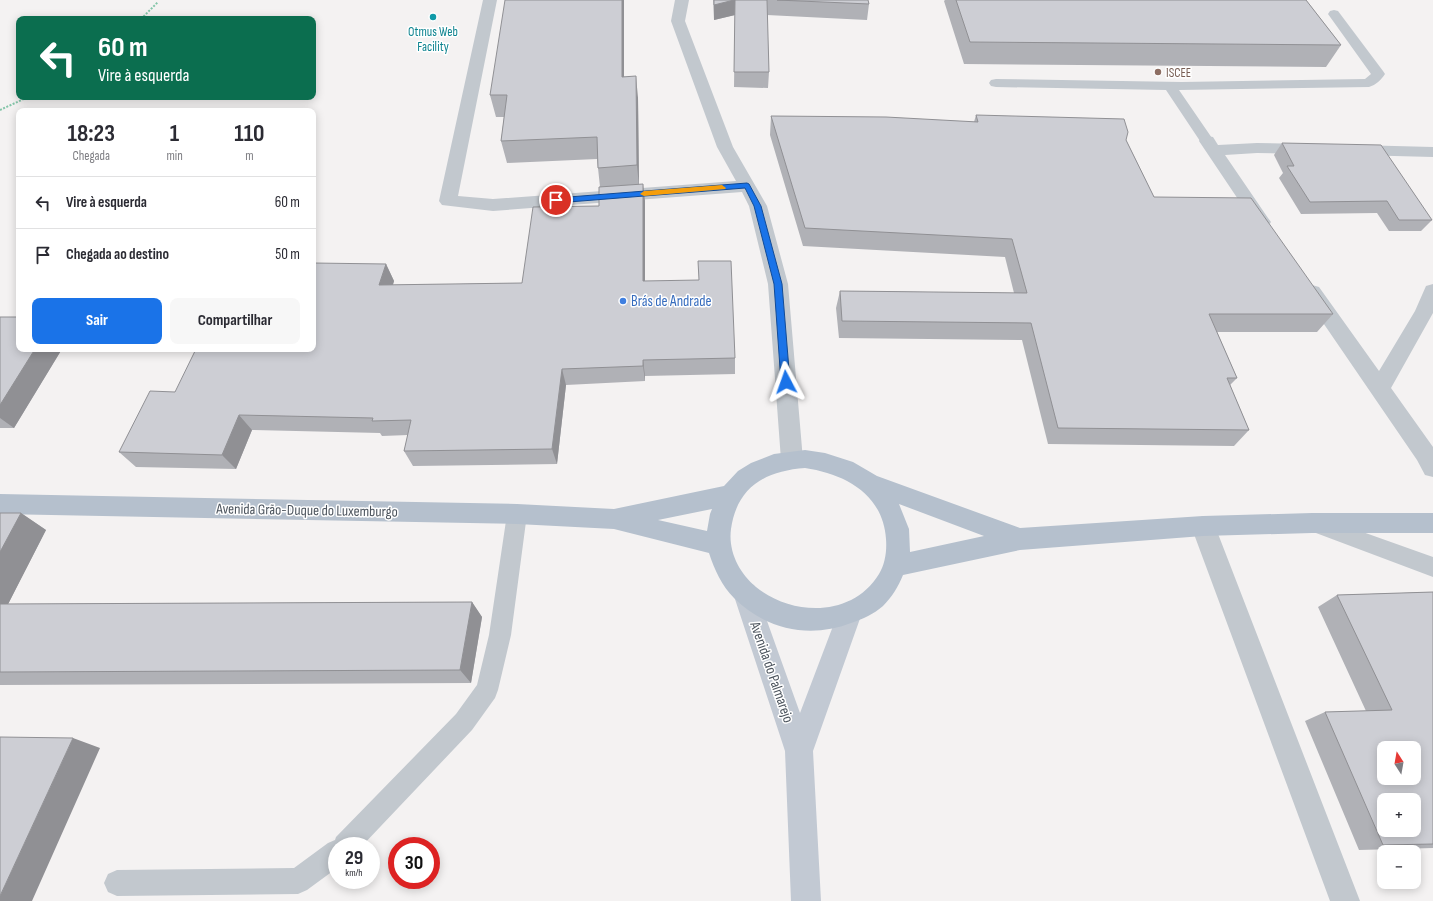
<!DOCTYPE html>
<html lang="pt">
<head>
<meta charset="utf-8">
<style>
  body { margin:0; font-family:"Sofia Sans Condensed",sans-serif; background:#f7f7f7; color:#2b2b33; height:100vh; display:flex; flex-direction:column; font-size:15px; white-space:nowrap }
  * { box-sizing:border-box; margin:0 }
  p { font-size:13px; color:#7c7c81 }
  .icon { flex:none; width:22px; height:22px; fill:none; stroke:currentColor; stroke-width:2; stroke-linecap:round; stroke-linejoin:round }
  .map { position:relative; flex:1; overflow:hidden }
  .side { position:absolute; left:16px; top:108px; width:300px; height:244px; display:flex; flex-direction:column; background:#fff; border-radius:8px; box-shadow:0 2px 10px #0003 }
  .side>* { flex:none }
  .banner { position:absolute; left:16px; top:16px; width:300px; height:84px; border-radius:8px; box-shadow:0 2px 10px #0003; background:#0b6e4f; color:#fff; overflow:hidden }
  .needle { width:26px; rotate:349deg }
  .buttons { position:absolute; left:1377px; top:741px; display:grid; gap:8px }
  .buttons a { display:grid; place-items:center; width:44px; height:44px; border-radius:8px; background:#fff; box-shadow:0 2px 10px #0003; font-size:20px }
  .speed { position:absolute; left:328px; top:837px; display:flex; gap:8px; font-size:20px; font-weight:700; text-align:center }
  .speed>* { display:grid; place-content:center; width:52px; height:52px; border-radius:50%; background:#fff; box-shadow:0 2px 10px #0003; line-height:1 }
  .speed small { font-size:10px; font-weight:400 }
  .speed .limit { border:6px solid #d22; background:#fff; color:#111 }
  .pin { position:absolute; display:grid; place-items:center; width:34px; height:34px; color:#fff; margin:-17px; border:2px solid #fff; border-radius:50%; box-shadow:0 1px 4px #0007 }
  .me { position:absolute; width:44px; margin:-22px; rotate:356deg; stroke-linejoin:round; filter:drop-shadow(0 0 3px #0008) }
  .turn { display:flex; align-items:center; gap:14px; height:84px; padding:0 16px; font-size:18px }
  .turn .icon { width:52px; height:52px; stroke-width:2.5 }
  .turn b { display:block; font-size:28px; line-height:34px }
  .eta { display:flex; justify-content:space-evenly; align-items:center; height:68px; text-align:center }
  .eta b { font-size:24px; font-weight:700; line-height:28px }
  .cta { display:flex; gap:8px; margin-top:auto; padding:8px 16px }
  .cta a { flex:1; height:46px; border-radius:8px; background:#1a73e8; color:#fff; font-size:16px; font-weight:700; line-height:46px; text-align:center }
  .cta a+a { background:#f7f7f7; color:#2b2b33 }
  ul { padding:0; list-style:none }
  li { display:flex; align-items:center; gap:12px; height:52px; padding:0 16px; border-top:1px solid #e1e1e2 }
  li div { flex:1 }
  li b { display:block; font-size:15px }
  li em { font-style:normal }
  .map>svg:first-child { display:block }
</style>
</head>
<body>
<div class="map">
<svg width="1433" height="901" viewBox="0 0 1433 901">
  <rect width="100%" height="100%" fill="#f4f2f2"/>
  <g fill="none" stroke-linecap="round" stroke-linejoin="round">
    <!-- path -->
    <path stroke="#83c5a8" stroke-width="2" stroke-dasharray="2 1.5" stroke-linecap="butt" d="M 141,19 L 158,2
      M 0,110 L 28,97"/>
    <!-- lane -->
    <path fill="#c2c8ce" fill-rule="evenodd" d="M 1334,10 L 1338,11 L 1383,71 L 1385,74 C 1381,80 1376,85 1369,87 L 1179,90 L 1214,141 L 1212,144 L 1207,145 L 1202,144 L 1166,90 L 996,87 L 991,86 L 989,83 L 991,80 L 996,79 L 1182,82 L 1365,79 L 1371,74 L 1328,14 L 1330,11 Z
      M 517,505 L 524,508 L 527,514 L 511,635 L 498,690 L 495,698 L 472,730 L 362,846 L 337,846 L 337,868 L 307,890 L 298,894 L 117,896 L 108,892 L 104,883 L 108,874 L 117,870 L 294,868 L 328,843 L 335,840 L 336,837 L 456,714 L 477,685 L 489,635 L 507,514 L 510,508 Z
      M 1315,515 L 1433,557 L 1433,577 L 1308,530 L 1305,524 L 1308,518 Z"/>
    <!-- street -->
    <path fill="#c2c8ce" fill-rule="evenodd" d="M 483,0 L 497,0 L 458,196 L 493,199 L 736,181 L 717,147 L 671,21 L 675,0 L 689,0 L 685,21 L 733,147 L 767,206 L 788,284 L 803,460 L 800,467 L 792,469 L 784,467 L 781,460 L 768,284 L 749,206 L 742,192 L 493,211 L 442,205 L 439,201 Z
      M 1207,136 L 1213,137 L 1218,145 L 1257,143 L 1307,144 L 1313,145 L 1315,149 L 1313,153 L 1307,154 L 1257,153 L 1225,155 L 1268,218 L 1271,222 L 1268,226 L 1262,228 L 1256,226 L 1199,141 L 1201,137 Z
      M 1356,145 L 1433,147 L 1433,157 L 1356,155 L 1350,154 L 1348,150 L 1350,146 Z
      M 1433,284 L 1433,313 L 1391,388 L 1433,447 L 1433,477 L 1425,475 L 1417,460 L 1302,292 L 1305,287 L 1312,285 L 1319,287 L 1379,371 L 1415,311 L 1426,286 Z
      M 1203,516 L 1211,519 L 1215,526 L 1360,901 L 1330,901 L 1191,526 L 1195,519 Z"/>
    <!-- secondary -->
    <path fill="#c2c9d3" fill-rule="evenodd" d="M 745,582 L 754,585 L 757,593 L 800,713 L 841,605 L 850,601 L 859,605 L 862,613 L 813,751 L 821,901 L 791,901 L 785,751 L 733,593 L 736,585 Z"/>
    <!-- primary -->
    <path fill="#b5c0cd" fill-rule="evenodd" d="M 805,450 L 825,453 L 853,462 L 877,476 L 1020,528 L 1203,516 L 1312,513 L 1433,513 L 1433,533 L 1312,533 L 1203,536 L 1020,550 L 903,575 C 898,587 892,597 883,606 C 874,614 863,619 851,623 C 810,639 766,630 734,598 C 722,586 714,569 709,553 L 614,529 L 517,524 L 0,514 L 0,494 L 517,504 L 614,509 L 724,486 L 738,471 L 751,463 L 774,454 ZM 805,468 C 845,474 883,494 886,539 C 887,551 885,564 879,574 C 852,618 792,616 756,587 C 739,573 728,551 731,529 C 737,487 765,471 805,468 ZM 899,504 L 984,536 L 910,552 L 909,529 ZM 712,509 L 710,514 L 707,531 L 658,520 Z"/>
  </g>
  <!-- wall -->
  <path fill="#b0b1b6" d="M 713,0 L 868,0 L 869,4 L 867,20 L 767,15 L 769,72 L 768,88 L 734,87 L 735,15 L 714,20 Z
    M 945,0 L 1306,0 L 1341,45 L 1326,67 L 964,64 L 944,1 Z
    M 624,6 L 624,76 L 638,98 L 639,184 L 645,201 L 645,281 L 735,358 L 735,374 L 645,376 L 645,381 L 566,385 L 557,464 L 413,466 L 404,451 L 408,435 L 382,436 L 380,433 L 252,430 L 236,469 L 136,467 L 119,452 L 175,392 L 386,264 L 394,281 L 393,285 L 522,283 L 599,206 L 600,187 L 598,168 L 597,159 L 507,163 L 501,141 L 504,117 L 496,117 L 490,95 Z
    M 976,115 L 1126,140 L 1154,197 L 1333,314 L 1317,332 L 1217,332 L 1237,378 L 1230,385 L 1249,430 L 1234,446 L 1048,444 L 1022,340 L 839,338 L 836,308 L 840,291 L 1014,293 L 1005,257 L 803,246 L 770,135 L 771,116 L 974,122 Z
    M 1282,143 L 1432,220 L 1421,231 L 1389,231 L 1377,213 L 1301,214 L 1279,178 L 1283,173 L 1274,155 Z
    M 0,317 L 19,349 L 62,349 L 14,428 L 0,428 Z
    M 0,513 L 21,513 L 46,530 L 8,604 L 472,602 L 482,617 L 471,683 L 0,685 Z
    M 1433,592 L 1433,848 L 1359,850 L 1305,721 L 1325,712 L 1366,711 L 1318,607 L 1337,595 Z"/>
  <!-- shaded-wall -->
  <path fill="#909094" d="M 622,0 L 624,0 L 624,98 L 622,77 Z
    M 734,0 L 735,0 L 735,15 L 714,20 L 714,5 Z
    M 636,76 L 638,98 L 639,187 L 637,165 Z
    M 643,184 L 645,201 L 645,297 L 643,281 Z
    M 386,264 L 394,281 L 387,302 L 379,285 Z
    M 35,349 L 62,349 L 14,428 L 0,418 L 0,405 Z
    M 643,360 L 645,376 L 645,381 L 643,366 Z
    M 562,369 L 566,385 L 557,464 L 552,449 Z
    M 239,415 L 252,430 L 236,469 L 222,455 Z
    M 21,513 L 46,530 L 1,618 L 0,618 L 0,552 Z
    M 472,602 L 482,617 L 471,683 L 460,670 Z
    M 73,738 L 100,748 L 32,901 L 0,901 L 0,896 Z"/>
  <!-- building -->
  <path fill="#cdced4" stroke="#909094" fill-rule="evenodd" d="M 505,0 L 622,0 L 622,77 L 636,76 L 637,165 L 598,168 L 597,137 L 501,141 L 507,95 L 490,95 Z
    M 714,0 L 734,0 L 714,5 Z
    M 735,0 L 767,0 L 769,72 L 734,72 Z
    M 777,0 L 868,0 L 869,4 Z
    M 956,0 L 1306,0 L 1341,45 L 970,42 Z
    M 976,115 L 1124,119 L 1128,132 L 1126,140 L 1154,197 L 1251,198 L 1333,314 L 1209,314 L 1237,378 L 1227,378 L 1249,430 L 1058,428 L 1031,323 L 842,321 L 840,291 L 1027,293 L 1012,239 L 805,228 L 771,116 L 886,117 L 978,122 Z
    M 1282,143 L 1381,145 L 1432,220 L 1399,220 L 1387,201 L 1310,202 L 1287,166 L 1294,166 Z
    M 643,184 L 643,281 L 699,280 L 698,261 L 731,261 L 735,358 L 643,360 L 643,366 L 562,369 L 552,449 L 404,451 L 411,420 L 372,421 L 373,418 L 239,415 L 222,455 L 119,452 L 150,391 L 175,392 L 196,349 L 313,349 L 313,263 L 386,264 L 379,285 L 522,283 L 533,207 L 599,206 L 599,187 Z
    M 0,317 L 19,317 L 19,349 L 35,349 L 0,405 Z
    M 0,513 L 21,513 L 0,552 Z
    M 1433,592 L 1433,844 L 1383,845 L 1325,712 L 1392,710 L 1337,595 ZM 1384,748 L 1414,748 L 1414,778 L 1384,778 ZM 1384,800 L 1414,800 L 1414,830 L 1384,830 Z
    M 472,602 L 460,670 L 0,672 L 0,604 Z
    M 0,737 L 73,738 L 0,896 Z"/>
  <!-- route -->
  <path fill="#1a73e8" stroke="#114b97" d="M 747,183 L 749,184 L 761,206 L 782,284 L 790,382 L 786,385 L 781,382 L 774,284 L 754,206 L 745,188 L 556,203 L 553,200 L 556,198 Z"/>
  <!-- slow -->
  <path fill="#f59e0b" d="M 722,185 L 726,188 L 725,189 L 644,196 L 640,194 L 644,191 Z"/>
  <!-- markers -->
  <circle fill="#0f9aa8" stroke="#fff" stroke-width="1.5" cx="433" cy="17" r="4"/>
  <circle fill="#8d6e63" stroke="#fff" stroke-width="1.5" cx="1158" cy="72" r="4"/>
  <circle fill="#3f7fe0" stroke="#fff" stroke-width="1.5" cx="623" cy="301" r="4"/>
  <g text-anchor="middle" stroke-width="3" stroke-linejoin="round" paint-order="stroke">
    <!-- far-culture labels -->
    <g font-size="13" fill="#0d838f" stroke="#fff">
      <text x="433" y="36">Otmus Web<tspan x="433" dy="15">Facility</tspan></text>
    </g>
    <!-- far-education labels -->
    <g font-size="13" fill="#785e54" stroke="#fff" text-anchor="start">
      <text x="1166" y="77">ISCEE</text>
    </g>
    <!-- shop labels -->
    <g font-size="15" fill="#366cbe" stroke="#fff" text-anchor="start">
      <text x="631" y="306">Brás de Andrade</text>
    </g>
    <!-- street labels -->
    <g font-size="15" fill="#4c545d" stroke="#fff">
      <text transform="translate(307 510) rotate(1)" y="5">Avenida Grão-Duque do Luxemburgo</text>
      <text transform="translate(772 672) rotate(71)" y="5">Avenida do Palmarejo</text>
    </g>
  </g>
</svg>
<div class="buttons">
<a><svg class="needle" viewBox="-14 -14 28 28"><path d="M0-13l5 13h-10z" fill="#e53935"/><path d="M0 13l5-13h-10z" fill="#7c7c81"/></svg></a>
<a>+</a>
<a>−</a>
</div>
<div class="speed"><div>29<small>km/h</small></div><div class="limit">30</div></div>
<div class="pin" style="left:556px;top:200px;background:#d93025"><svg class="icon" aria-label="arrive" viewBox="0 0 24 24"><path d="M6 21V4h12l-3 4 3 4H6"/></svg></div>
<svg class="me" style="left:786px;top:382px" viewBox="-20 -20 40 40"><path d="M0-17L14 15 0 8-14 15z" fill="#1a73e8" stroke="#fff" stroke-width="4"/></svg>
<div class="banner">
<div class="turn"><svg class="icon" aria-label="left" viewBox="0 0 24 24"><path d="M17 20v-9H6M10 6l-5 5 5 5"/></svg><div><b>60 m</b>Vire à esquerda</div></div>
</div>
<section class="side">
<div class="eta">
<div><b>18:23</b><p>Chegada</p></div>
<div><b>1</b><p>min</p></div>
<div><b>110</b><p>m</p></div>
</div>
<ul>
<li><svg class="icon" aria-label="left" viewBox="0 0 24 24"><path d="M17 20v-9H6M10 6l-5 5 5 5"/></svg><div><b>Vire à esquerda</b></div><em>60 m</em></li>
<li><svg class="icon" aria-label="arrive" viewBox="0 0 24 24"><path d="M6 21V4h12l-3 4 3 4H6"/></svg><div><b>Chegada ao destino</b></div><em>50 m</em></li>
</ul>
<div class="cta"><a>Sair</a><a>Compartilhar</a></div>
</section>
</div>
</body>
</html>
